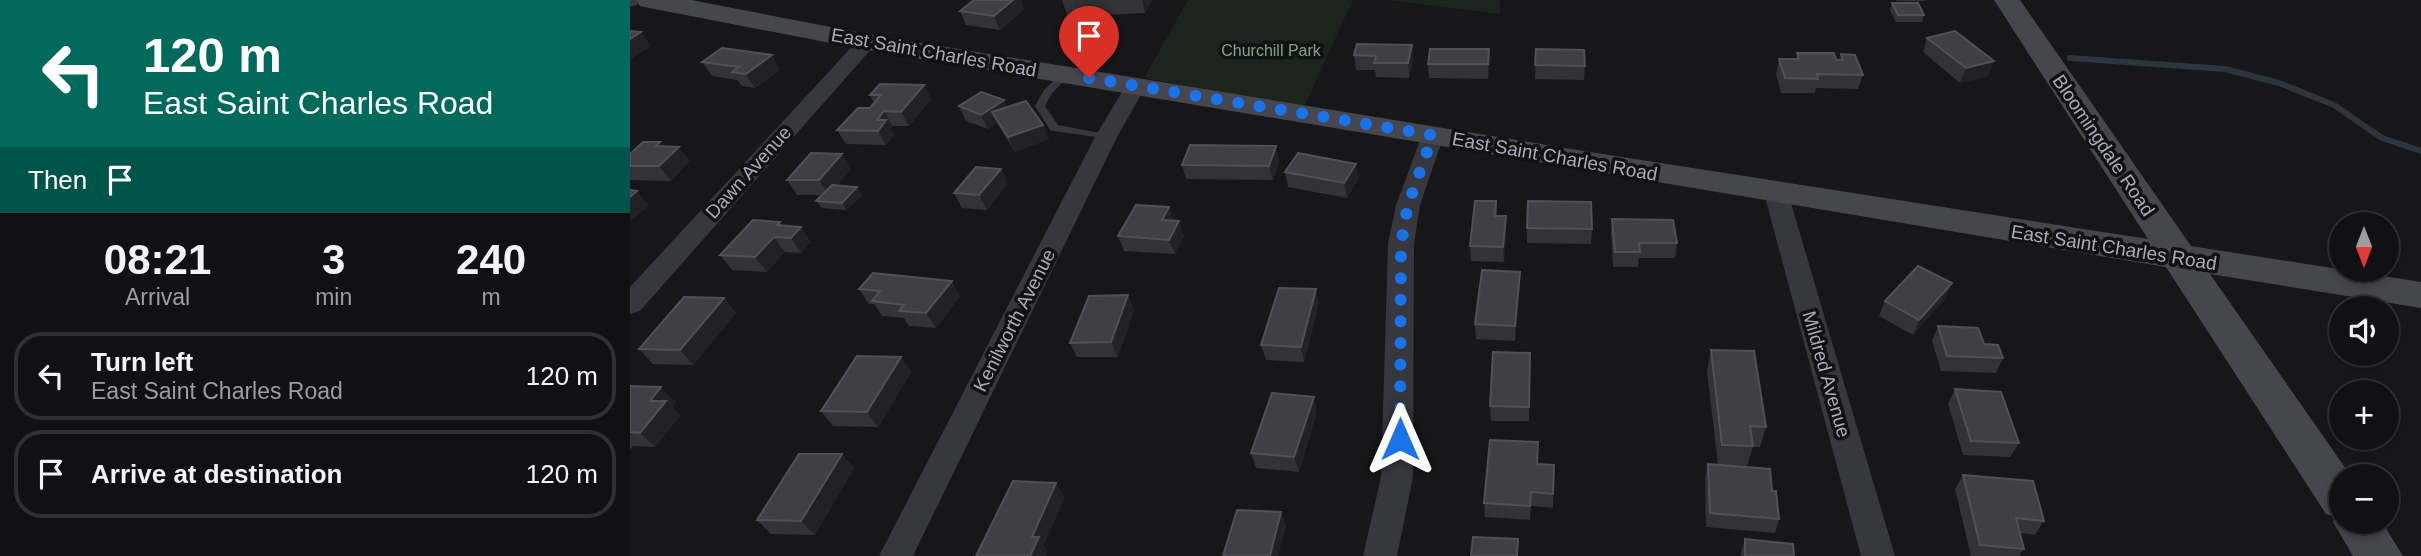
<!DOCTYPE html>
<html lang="en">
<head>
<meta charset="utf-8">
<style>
  body { margin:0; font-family:Helvetica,sans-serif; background:#1e1e21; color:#f1f3f6; height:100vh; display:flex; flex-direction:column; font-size:26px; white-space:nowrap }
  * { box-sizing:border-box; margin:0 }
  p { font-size:23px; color:#9c9da0 }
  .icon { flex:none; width:38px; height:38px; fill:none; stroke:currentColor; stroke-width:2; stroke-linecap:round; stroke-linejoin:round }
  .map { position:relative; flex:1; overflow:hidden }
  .details { display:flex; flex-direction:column; background:#111013; width:630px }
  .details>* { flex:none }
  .top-card { background:#00695c; color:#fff; overflow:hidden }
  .needle { width:46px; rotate:180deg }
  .buttons { position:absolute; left:1699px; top:212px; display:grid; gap:14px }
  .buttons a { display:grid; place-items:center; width:70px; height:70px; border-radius:50%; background:#111013; box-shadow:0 4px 10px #0003,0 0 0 2px #303033; font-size:35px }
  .pin { position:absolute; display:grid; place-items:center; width:60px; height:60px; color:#fff; margin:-72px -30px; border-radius:50% 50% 50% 0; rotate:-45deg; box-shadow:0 0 7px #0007 }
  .pin .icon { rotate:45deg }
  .me { position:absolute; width:77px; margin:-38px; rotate:0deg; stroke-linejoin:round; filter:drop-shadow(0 0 5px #0008) }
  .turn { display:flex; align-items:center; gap:24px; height:147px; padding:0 28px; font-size:32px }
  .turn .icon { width:91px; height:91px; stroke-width:2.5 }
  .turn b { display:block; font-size:49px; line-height:60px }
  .then { display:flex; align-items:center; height:66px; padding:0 28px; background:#0003; gap:14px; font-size:26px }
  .eta { display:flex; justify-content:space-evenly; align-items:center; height:119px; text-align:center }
  .eta b { font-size:42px; font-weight:600; line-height:49px }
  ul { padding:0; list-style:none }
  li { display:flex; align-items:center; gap:21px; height:88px; margin:0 14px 10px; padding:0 14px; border:4px solid #303033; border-radius:28px }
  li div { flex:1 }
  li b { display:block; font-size:26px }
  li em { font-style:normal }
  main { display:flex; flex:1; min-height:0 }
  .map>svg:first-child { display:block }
</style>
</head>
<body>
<main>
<section class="details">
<div class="top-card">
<div class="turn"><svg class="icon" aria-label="left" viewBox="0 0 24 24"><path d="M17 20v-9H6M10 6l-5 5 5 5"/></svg><div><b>120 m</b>East Saint Charles Road</div></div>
<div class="then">Then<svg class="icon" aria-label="arrive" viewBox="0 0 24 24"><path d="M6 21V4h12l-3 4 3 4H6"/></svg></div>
</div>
<div class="eta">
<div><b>08:21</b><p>Arrival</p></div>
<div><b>3</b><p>min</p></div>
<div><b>240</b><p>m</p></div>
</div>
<ul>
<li><svg class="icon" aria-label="left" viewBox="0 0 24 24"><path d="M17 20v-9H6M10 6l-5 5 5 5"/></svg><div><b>Turn left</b><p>East Saint Charles Road</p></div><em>120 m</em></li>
<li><svg class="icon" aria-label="arrive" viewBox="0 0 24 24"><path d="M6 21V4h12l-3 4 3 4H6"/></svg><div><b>Arrive at destination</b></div><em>120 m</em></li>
</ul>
</section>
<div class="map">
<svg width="1791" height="556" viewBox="0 0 1791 556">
  <rect width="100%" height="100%" fill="#171619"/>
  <!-- green -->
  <path fill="#1c241e" d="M 558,0 L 723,0 L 674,107 L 514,78 Z
    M 758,0 L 870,0 L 870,14 Z"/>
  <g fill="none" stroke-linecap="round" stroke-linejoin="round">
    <!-- stream -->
    <path stroke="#2c343d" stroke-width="6" d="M 1440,58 L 1595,69 L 1649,83 L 1704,105 L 1752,138 L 1791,151"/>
    <!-- lane -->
    <path fill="#37383e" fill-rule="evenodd" d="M 436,71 L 441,74 L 422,93 L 415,106 L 428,125 L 480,135 L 481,137 L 480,139 L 424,131 L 420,130 L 405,106 L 414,90 L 433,72 Z"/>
    <!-- street -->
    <path fill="#37383e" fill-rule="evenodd" d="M 0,0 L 10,0 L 7,5 L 0,7 Z
      M 237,36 L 244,38 L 247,42 L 244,46 L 10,311 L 0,314 L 0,287 L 230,38 Z
      M 505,80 L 512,82 L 516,86 L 487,137 L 283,556 L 249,556 L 465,137 L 498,82 Z
      M 803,128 L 811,130 L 814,135 L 790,205 L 784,244 L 783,477 L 767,556 L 733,556 L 751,477 L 758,244 L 766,205 L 792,135 L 795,130 Z
      M 1146,185 L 1154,188 L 1158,193 L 1265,556 L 1231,556 L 1134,193 L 1138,188 Z"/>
    <!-- secondary -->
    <path fill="#45464e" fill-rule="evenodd" d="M 6,0 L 61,0 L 237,34 L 960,152 L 1518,239 L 1364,0 L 1390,0 L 1561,246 L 1791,282 L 1791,308 L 1580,274 L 1721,476 L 1712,476 L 1712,522 L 1752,522 L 1773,556 L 1723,556 L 1703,522 L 1705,517 L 1696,514 L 1536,267 L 237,50 L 19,8 L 10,6 Z"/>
  </g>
  <!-- wall -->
  <path fill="#333237" d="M 432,0 L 522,0 L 515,13 L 438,17 Z
    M 1266,0 L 1296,0 L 1295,1 L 1267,1 Z
    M 1262,3 L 1294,15 L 1292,22 L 1266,22 L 1260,10 Z
    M 394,9 L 370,30 L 336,25 L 330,11 Z
    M 1297,38 L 1358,76 L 1330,83 L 1293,52 Z
    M 727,44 L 783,59 L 779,78 L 746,77 L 745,70 L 726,70 L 724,55 Z
    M 906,49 L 955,66 L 954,80 L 905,79 Z
    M 1167,53 L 1206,60 L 1209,60 L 1211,54 L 1233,75 L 1228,89 L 1186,88 L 1185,93 L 1151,93 L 1146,74 L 1149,59 L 1166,59 Z
    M 142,55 L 150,70 L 125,88 L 112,86 L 107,80 L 82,76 L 72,62 Z
    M 860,63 L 858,79 L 799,78 L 798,64 Z
    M 294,85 L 301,99 L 279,126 L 262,126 L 260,128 L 264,135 L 256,145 L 216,144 L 207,130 L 240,108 L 244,103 L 240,95 Z
    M 374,100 L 377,107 L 413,125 L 419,139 L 385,152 L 367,123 L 358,129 L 336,121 L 329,106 Z
    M 30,142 L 33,146 L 60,161 L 41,181 L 0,180 L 0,154 Z
    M 212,154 L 221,169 L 207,185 L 232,195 L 217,210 L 192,208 L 186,201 L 192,195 L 167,195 L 157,180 Z
    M 649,161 L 643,180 L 556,179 L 552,165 Z
    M 655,172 L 729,178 L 717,198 L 658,187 Z
    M 378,183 L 357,210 L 332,208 L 324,193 Z
    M 866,201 L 867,216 L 876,216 L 876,231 L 874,262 L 841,261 L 840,246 Z
    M 982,219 L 1047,243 L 1045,258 L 1009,258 L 1008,267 L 983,267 L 981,234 Z
    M 544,221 L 549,221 L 554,236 L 545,254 L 494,251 L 488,236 Z
    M 150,222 L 152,226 L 181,242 L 171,253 L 155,252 L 137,272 L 102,270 L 90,255 Z
    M 897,228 L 962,229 L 961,244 L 897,243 Z
    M 890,272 L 890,287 L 885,341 L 846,339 L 845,324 Z
    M 229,289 L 330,296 L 306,328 L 279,326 L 274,318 L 252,316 L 244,304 L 239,304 Z
    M 498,295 L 504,310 L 488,357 L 447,357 L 440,343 Z
    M 94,298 L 106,313 L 63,365 L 23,364 L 9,349 Z
    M 1316,298 L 1283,335 L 1249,316 L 1255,301 Z
    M 689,304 L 674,362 L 636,360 L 631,345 Z
    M 1308,326 L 1354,344 L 1373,358 L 1366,373 L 1311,371 L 1302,341 Z
    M 1081,350 L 1136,427 L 1130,447 L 1123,447 L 1117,466 L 1090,465 L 1142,491 L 1149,519 L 1145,533 L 1076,527 L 1075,479 L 1078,464 L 1088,465 L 1077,371 Z
    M 900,353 L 899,421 L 861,421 L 860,406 Z
    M 271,357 L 281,372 L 248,427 L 203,426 L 191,411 Z
    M 0,386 L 46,402 L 42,407 L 50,416 L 25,447 L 3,446 L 0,450 Z
    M 1325,389 L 1389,443 L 1380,457 L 1333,455 L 1318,404 Z
    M 687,412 L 669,472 L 626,468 L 621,453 Z
    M 212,454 L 224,468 L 185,535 L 141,534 L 127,520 Z
    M 908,464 L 924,465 L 923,508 L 901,506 L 900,520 L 855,517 L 854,503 Z
    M 1333,475 L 1414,521 L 1405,535 L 1390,533 L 1394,549 L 1389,556 L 1341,556 L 1325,489 Z
    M 1115,539 L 1164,556 L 1110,556 Z"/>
  <!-- shaded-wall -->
  <path fill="#222125" d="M 383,0 L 391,0 L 394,9 L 370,30 L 364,16 Z
    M 512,0 L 522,0 L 515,13 Z
    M 11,32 L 21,46 L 0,60 L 0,39 Z
    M 782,45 L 783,59 L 779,78 L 778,63 Z
    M 859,49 L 860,63 L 858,79 L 858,64 Z
    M 142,55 L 150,70 L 125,88 L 116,74 Z
    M 1364,61 L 1358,76 L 1330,83 L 1336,68 Z
    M 294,85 L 301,99 L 279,126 L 271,112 Z
    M 374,100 L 380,115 L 362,112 L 367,123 L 358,129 L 351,115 Z
    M 254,111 L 262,126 L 260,128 L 264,135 L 256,145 L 248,131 L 247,120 Z
    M 413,125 L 419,139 L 385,152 L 378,137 Z
    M 30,142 L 40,155 L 49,147 L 60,161 L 41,181 L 29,166 L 26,146 Z
    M 646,146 L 649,161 L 643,180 L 639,166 Z
    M 212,154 L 221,169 L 199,195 L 189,180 Z
    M 726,164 L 729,178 L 717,198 L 714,183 Z
    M 371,169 L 378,183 L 357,210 L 349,195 Z
    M 227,187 L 232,195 L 217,210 L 212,203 Z
    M 7,191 L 19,206 L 0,222 L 0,197 Z
    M 539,207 L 544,222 L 532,220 Z
    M 876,216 L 876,231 L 874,262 L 873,247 Z
    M 549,221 L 554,236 L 545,254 L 539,240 Z
    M 171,227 L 181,242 L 171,253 L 161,238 Z
    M 144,237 L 155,252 L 137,272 L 125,257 Z
    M 890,272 L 890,287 L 885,341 L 885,326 Z
    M 322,281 L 330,296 L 306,328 L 296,313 Z
    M 1322,283 L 1316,298 L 1283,335 L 1289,320 Z
    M 686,289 L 689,304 L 674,362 L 671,347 Z
    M 498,295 L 504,310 L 488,357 L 481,342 Z
    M 94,298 L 106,313 L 63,365 L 50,350 Z
    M 271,357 L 281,372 L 248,427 L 237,412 Z
    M 31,387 L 46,402 L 42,407 L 50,416 L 25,447 L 10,433 L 20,401 Z
    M 684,397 L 687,412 L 669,472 L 664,457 Z
    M 212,454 L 224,468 L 185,535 L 171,521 Z
    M 426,483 L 435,497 L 414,545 L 418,551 L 416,556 L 400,556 L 402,537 Z
    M 651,512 L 656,526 L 648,556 L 640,556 Z"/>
  <!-- building -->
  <path fill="#3f3f45" stroke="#505057" stroke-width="2" d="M 344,0 L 383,0 L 364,16 L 330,11 Z
    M 1262,3 L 1288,3 L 1294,15 L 1268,15 Z
    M 0,31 L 11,32 L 0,39 Z
    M 1325,31 L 1364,61 L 1336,68 L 1297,38 Z
    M 727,44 L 782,45 L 778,63 L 744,63 L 746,56 L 724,55 Z
    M 92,48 L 142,55 L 116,74 L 102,72 L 109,67 L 72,62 Z
    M 800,49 L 859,49 L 858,64 L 798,64 Z
    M 906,49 L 954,50 L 955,66 L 905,65 Z
    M 1167,53 L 1204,53 L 1206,60 L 1213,60 L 1211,54 L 1225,55 L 1233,75 L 1187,74 L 1188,79 L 1155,78 L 1149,59 L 1169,59 Z
    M 250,84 L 294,85 L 271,112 L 254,111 L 247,120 L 256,120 L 248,131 L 207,130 L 228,108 L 240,108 L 251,95 L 240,95 Z
    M 351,92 L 374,100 L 351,115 L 329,106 Z
    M 396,101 L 413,125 L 378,137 L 362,112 Z
    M 13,142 L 30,142 L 26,146 L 49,147 L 29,166 L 0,166 L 0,154 Z
    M 560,145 L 646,146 L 639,166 L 552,165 Z
    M 181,153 L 212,154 L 189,180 L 157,180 Z
    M 668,153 L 726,164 L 714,183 L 655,172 Z
    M 346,167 L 371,169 L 349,195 L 324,193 Z
    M 202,185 L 227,187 L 212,203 L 186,201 Z
    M 0,190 L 7,191 L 0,197 Z
    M 845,201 L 866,201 L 865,216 L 876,216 L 873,247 L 840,246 Z
    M 898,201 L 961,202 L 962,229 L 897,228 Z
    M 506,205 L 539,207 L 532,220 L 549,221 L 539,240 L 488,236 Z
    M 982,219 L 1043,220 L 1047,243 L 1009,243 L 1010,252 L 985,252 Z
    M 123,220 L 150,222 L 147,225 L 171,227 L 161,238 L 144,237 L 125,257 L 90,255 Z
    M 1288,266 L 1322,283 L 1289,320 L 1255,301 Z
    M 852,270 L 890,272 L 885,326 L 845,324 Z
    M 243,273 L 322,281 L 296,313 L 269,311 L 274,305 L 242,301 L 250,291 L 229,289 Z
    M 649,288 L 686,289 L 671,347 L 631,345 Z
    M 498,295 L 481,342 L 440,343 L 459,296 Z
    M 54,297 L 94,298 L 50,350 L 9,349 Z
    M 1308,326 L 1348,328 L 1354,344 L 1368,345 L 1373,358 L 1317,356 Z
    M 1081,350 L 1124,351 L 1136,427 L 1120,426 L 1123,446 L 1092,445 Z
    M 863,352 L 900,353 L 899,407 L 860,406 Z
    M 227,356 L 271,357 L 237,412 L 191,411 Z
    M 0,386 L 31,387 L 20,401 L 36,401 L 10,433 L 0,432 Z
    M 1325,389 L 1371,392 L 1389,443 L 1341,441 Z
    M 642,393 L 684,397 L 664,457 L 621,453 Z
    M 860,440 L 908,442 L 907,464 L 924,465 L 923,494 L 901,492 L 900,506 L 854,503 Z
    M 169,454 L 212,454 L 171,521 L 127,520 Z
    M 1078,464 L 1140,469 L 1142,491 L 1146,491 L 1149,519 L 1080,513 Z
    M 1333,475 L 1403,481 L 1414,521 L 1386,518 L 1394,549 L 1350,545 Z
    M 383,481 L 426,483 L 402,537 L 409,537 L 400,556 L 346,556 Z
    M 607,510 L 651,512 L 640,556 L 593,556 Z
    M 843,537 L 888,539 L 887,556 L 841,556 Z
    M 1115,539 L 1163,544 L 1164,556 L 1115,556 Z"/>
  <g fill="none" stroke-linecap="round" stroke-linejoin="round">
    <!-- route -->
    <path stroke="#1a73e8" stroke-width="12" stroke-dasharray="0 21.6" d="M 459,78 L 803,135 L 778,205 L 771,244 L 770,439"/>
  </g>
  <g text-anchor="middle" stroke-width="7" stroke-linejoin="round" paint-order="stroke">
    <!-- far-park labels -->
    <g font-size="16" fill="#7ea584" stroke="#121114">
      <text x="641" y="56">Churchill Park</text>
    </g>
    <!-- street labels -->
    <g font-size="19" fill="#a8abb9" stroke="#121114">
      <text transform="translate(304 52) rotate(10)" y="7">East Saint Charles Road</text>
      <text transform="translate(1474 145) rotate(56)" y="7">Bloomingdale Road</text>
      <text transform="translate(925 156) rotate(10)" y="7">East Saint Charles Road</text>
      <text transform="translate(118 172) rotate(-48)" y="7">Dawn Avenue</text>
      <text transform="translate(1484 247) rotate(9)" y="7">East Saint Charles Road</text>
      <text transform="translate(384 320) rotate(-63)" y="7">Kenilworth Avenue</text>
      <text transform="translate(1197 374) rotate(74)" y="7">Mildred Avenue</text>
    </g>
  </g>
</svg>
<div class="buttons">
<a><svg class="needle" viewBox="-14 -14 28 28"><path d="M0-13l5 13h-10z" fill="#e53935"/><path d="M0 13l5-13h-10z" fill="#9c9da0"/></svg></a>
<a><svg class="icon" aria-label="sound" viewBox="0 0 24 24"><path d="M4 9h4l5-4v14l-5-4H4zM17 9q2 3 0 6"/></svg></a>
<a>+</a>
<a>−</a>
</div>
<div class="pin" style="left:459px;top:78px;background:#d93025"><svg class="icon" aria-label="arrive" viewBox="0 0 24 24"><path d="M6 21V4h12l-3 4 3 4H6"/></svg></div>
<svg class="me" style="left:770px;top:439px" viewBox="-20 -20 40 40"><path d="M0-17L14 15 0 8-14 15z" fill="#1a73e8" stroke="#fff" stroke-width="4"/></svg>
</div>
</main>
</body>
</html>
